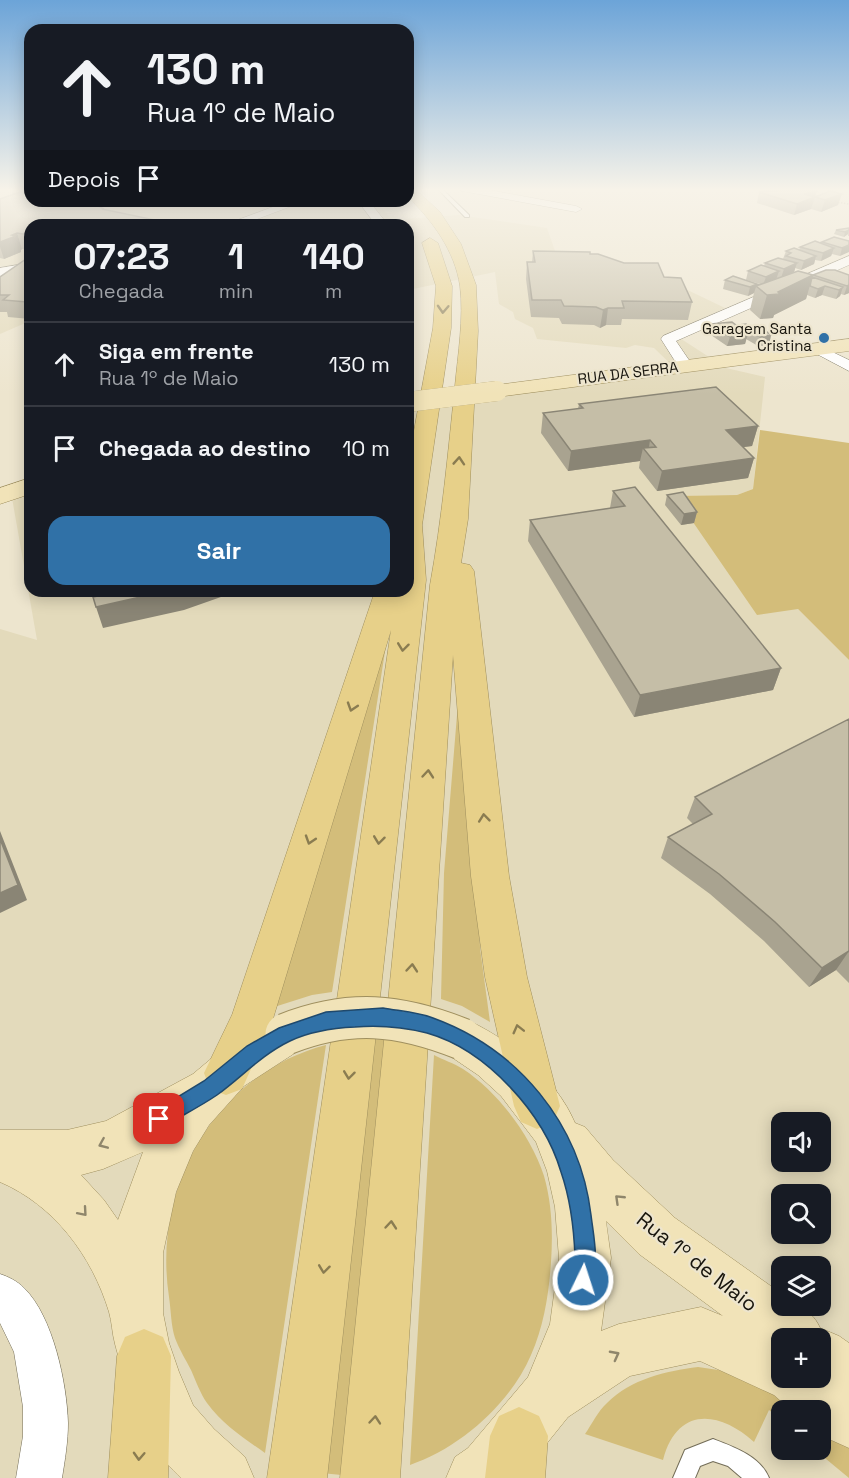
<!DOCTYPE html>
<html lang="pt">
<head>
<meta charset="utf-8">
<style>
  body { margin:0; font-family:"Space Grotesk",sans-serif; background:#20242c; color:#f1f3f6; height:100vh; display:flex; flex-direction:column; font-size:22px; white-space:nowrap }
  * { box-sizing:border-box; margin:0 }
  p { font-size:20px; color:#9ea1a6 }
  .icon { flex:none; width:33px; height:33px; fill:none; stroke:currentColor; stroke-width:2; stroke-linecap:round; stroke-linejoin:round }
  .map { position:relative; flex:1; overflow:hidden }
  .side { position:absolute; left:24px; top:219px; width:390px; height:378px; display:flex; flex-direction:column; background:#171b24; border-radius:18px; box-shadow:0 3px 15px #0003 }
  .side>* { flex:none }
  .hud { position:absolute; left:24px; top:24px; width:390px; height:183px; border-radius:18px; box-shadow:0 3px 15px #0003; background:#171b24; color:#f1f3f6; overflow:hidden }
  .fabs { position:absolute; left:771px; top:1112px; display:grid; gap:12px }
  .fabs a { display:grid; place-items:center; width:60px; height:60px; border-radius:12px; background:#171b24; box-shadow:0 3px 15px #0003; font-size:30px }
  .pin { position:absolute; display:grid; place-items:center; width:51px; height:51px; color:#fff; margin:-26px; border-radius:12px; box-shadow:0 3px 9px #0006 }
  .me { position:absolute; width:66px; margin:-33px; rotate:4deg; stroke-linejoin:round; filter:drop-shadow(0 0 4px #0008) }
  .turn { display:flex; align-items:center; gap:21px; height:126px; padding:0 24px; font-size:27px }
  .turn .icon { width:78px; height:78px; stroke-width:2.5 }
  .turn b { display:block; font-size:42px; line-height:51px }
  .then { display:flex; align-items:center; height:57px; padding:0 24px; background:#0003; gap:12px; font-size:22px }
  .eta { display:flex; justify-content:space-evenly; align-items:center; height:102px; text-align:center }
  .eta b { font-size:36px; font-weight:700; line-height:42px }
  .primary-button { display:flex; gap:12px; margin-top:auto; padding:12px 24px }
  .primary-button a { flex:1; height:69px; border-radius:18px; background:#3071a7; color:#fff; font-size:24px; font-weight:700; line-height:69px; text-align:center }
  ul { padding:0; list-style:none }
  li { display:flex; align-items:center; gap:18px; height:84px; padding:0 24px; border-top:2px solid #363941 }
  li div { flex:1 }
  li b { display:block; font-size:22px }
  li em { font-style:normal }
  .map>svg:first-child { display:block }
</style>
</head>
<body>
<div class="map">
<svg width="849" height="1478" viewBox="0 0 849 1478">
  <rect width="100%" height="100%" fill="#ede5ce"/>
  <!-- built -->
  <path fill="#e3dabb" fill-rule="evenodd" d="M 30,201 L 376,201 L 392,220 L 459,215 L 547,228 L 555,251 L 650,272 L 725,308 L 672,333 L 726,368 L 765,377 L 753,489 L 737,495 L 676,496 L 798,609 L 849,660 L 849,1478 L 0,1478 L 0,629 L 37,640 L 12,498 L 30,491 L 30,591 L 408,591 L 408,407 L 678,371 L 654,348 L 635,345 L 626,348 L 537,339 L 533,328 L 515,319 L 513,312 L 499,304 L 495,272 L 408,290 L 408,225 L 30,225 L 30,321 L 0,334 L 0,286 L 19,272 L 11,266 L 0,266 L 0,205 ZM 782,1122 L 820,1122 L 820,1161 L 782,1161 ZM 782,1194 L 820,1194 L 820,1233 L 782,1233 ZM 782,1266 L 820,1266 L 820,1305 L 782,1305 ZM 782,1338 L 820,1338 L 820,1377 L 782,1377 ZM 782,1410 L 820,1410 L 820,1449 L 782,1449 Z"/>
  <!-- green -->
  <path fill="#d3bd7a" d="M 760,430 L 849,443 L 849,660 L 798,609 L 757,615 L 675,496 L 737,495 L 753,489 Z
    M 386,645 L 332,992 L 312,995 L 271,1008 Z
    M 458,703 L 476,806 L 480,948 L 490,1022 L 462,1006 L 441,999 L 444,873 Z
    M 371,1039 L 391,1040 L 352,1476 L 321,1473 Z
    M 326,1045 L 265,1453 C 244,1438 223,1425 207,1403 C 200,1393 196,1381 191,1370 C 186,1360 179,1349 175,1338 C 171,1326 171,1310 169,1297 C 152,1186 215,1074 326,1045 Z
    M 434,1055 C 443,1060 454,1063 463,1069 C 498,1092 531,1136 544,1176 C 552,1204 553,1233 551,1262 C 549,1293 544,1326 531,1355 C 510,1404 460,1448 410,1465 Z
    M 698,1367 L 732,1372 L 802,1410 L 782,1410 L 781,1420 L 769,1410 L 754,1442 C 718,1410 677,1407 663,1460 L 585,1434 C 592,1424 598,1411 607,1403 C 631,1379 666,1371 698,1367 Z
    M 821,1422 L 849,1446 L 849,1478 L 814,1449 L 820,1449 Z"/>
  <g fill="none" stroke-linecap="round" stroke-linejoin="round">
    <defs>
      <path id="service" d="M 437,188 L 441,188 L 469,215 L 469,217 L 465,217 Z
        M 713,1439 C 734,1447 760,1456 769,1478 L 742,1478 L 728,1466 L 713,1461 L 700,1466 L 695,1478 L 673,1478 L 685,1450 Z"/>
      <path id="minor" d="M 457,188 L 478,188 L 576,206 L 582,209 L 576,212 L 462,191 Z
        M 289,201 L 305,201 L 241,225 L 224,225 Z
        M 358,201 L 369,201 L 388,225 L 376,225 Z
        M 849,256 L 849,265 L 676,341 L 693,366 L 690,369 L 680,369 L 661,339 L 663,336 Z
        M 30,263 L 30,271 L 0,276 L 0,268 Z
        M 818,345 L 849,360 L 849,371 L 813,352 L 811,349 Z
        M 0,1274 C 9,1277 17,1281 24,1288 C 53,1316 67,1384 68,1423 C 68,1441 65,1460 62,1478 L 16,1478 L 23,1436 L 23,1407 L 14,1352 L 0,1323 Z"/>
      <path id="primary" d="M 849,339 L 849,351 L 497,397 L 490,395 L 487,391 L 490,387 L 497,385 Z
        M 30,478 L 30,494 L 0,504 L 0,488 Z
        M 286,1013 L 301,1019 L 308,1034 L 301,1049 L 244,1086 L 209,1125 L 193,1151 L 176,1192 L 163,1253 L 163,1313 L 169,1343 L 179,1372 L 193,1405 L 214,1429 L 245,1457 L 254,1478 L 181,1478 C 171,1468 161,1458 154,1447 C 139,1424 122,1371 115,1344 C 112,1333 112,1322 109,1312 C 92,1256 54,1205 0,1182 L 0,1130 L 67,1130 L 106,1121 L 193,1074 L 231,1042 ZM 143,1152 L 118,1220 L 104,1200 L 81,1175 L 103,1169 Z
        M 462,1018 C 507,1036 556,1078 575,1123 L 585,1127 L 613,1160 L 675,1218 L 782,1294 L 782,1305 C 798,1305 813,1311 820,1328 L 839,1336 L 849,1343 L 849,1448 L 829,1439 L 820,1433 L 820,1410 L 791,1410 L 774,1395 L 700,1361 L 630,1376 L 568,1417 L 519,1478 L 446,1478 L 455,1457 L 468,1448 L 528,1377 L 550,1324 L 559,1258 L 555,1207 L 547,1171 L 536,1142 L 501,1096 L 478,1075 L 447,1054 L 440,1039 L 447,1024 ZM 606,1221 L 639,1254 L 723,1316 L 701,1307 L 619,1324 L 601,1331 L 611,1258 ZM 782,1338 L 820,1338 L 820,1377 L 782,1377 Z"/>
      <path id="motorway" d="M 408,188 L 414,188 L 440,212 L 461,244 L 476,285 L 478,331 L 468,519 L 461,563 L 470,565 L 474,571 L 509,876 L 527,977 L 560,1106 L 553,1122 L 537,1129 L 521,1122 L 514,1106 L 485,977 L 471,876 L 453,655 L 400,1478 L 340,1478 L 430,585 C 442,519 448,453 455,386 C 458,354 464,318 460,286 C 455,251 432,220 408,197 Z
        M 430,238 L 438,243 L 452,286 L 451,328 L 422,525 L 426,580 L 327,1478 L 267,1478 L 391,630 L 272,1022 L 242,1089 L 226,1095 L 210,1089 L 204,1073 L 232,1015 L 375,591 L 408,591 L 408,463 L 433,328 L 436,286 L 422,243 Z
        M 144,1329 L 163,1337 L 171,1356 L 168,1478 L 108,1478 L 117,1356 L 125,1337 Z
        M 519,1407 L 539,1416 L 548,1436 L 545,1478 L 485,1478 L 490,1436 L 499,1416 Z"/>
    </defs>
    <!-- service casing -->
    <use href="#service" stroke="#736d58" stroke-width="2"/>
    <!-- minor casing -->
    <use href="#minor" stroke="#736d58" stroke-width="1"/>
    <!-- primary casing -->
    <use href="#primary" stroke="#9f8f5e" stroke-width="1"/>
    <!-- motorway casing -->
    <use href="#motorway" stroke="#9f8f5e" stroke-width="1"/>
    <!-- path -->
    <path stroke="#9b9584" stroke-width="1.5" stroke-dasharray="1.5 1.5" stroke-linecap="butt" d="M 755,188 L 769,190 L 766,194
      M 835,202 L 849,204"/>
    <!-- service -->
    <use href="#service" fill="#fff" fill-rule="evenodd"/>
    <!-- minor -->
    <use href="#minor" fill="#fff" fill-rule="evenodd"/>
    <!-- primary -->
    <use href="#primary" fill="#f1e3b8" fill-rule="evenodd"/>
    <!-- motorway -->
    <use href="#motorway" fill="#e7d089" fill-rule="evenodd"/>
    <defs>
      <path id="primary-bridge-far1" d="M 408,402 L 497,391"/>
      <path id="primary-bridge" d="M 286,1034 C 350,1009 399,1014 462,1039"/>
    </defs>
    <!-- primary-bridge-far1 casing -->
    <use href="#primary-bridge-far1" stroke="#9f8f5e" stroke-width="20" stroke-linecap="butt"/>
    <!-- primary-bridge casing -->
    <use href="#primary-bridge" stroke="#9f8f5e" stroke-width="43" stroke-linecap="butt"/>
    <!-- primary-bridge-far1 -->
    <use href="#primary-bridge-far1" stroke="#f1e3b8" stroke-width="20"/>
    <!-- primary-bridge -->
    <use href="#primary-bridge" stroke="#f1e3b8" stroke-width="41"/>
  </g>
  <!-- wall -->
  <path fill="#a9a390" d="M 498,188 L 517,188 L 510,191 Z
    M 817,191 L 815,197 L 830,191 L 838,205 L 821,212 L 811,209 L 794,215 L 757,203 L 759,192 Z
    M 0,199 L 105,210 L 155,220 L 156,225 L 30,225 L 30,250 L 22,249 L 21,250 L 21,252 L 4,259 L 0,258 Z
    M 849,228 L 849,236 L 848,236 L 848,234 L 844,237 L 834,234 L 836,230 Z
    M 849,241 L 840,256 L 832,254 L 831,256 L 821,261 L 815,260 L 814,264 L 801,270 L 795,268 L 794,272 L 813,275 L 849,275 L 849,293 L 844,295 L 841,294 L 840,296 L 836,299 L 822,295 L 815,298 L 807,295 L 806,299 L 774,315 L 773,318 L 760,319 L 750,310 L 754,293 L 748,296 L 723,289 L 725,280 L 757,284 L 757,286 L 760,284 L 746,280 L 748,271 L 764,266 L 765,263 L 783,259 L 786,251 L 799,250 L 800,247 L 821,243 L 822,242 Z
    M 533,251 L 590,254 L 664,277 L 692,302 L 688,320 L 622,319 L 621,325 L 606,325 L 600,328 L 594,325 L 562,324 L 559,318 L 531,317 L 526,279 L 527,262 L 532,262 Z
    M 30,257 L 30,319 L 8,317 L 7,312 L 0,312 L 0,277 Z
    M 710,324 L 739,327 L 739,325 L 750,327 L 771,335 L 769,345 L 758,346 L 746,339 L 745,344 L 727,346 L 708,333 Z
    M 579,404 L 758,426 L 752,446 L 743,447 L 754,458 L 748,478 L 657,491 L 639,468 L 640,461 L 568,471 L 541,433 L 543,413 L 578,409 Z
    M 613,491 L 781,668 L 773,690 L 634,717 L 528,541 L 530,520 L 610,508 Z
    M 667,495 L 697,512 L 694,523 L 681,525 L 665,505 Z
    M 849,719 L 849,983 L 836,970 L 809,987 L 764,941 L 710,894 L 661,858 L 668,837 L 693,824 L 687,818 L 695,797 Z"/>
  <!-- shaded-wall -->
  <path fill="#8a8575" d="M 510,188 L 517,188 L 510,191 Z
    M 817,191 L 811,209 L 794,215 L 797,204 L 804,194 Z
    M 842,194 L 838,205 L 821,212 L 825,200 Z
    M 155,220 L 156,225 L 146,225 Z
    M 849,230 L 848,234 L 844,237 L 845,232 Z
    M 17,233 L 22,249 L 21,250 L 21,252 L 4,259 L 0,247 L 0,242 Z
    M 849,245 L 849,252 L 840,256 L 842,248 Z
    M 834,248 L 831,256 L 821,261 L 823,253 Z
    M 816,256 L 814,264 L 801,270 L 804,261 Z
    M 797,263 L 794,272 L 781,278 L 784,269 Z
    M 779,271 L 776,280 L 763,285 L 766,277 Z
    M 813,275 L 806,299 L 774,315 L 773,318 L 760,319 L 767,295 L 778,292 Z
    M 757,284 L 754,293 L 748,296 L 750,287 Z
    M 849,285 L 849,293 L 844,295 L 847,286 Z
    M 825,286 L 822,295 L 815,298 L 818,289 Z
    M 843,287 L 840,296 L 836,299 L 839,290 Z
    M 30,301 L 30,311 L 27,302 Z
    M 608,308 L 606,325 L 600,328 L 603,310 Z
    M 748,334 L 745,344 L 727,346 L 730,337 Z
    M 771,335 L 769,345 L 758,346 L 760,337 Z
    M 758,426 L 752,446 L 721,450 L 726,430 Z
    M 650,440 L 648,454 L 643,448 L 640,461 L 568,471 L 571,451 Z
    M 754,458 L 748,478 L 657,491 L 662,471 Z
    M 697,512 L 694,523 L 681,525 L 684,514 Z
    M 167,591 L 238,591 L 184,610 L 103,628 L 96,607 Z
    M 781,668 L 773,690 L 634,717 L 640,695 Z
    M 0,831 L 27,900 L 0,913 Z
    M 849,951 L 836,970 L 809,987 L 822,968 Z"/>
  <!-- building -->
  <path fill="#c5bea7" stroke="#8a8575" stroke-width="1.5" d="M 812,188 L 817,191 L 804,194 L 815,197 L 797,204 L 759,192 Z
    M 25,190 L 30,191 L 30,201 L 88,201 L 104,209 L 102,209 L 155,220 L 146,225 L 30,225 L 30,235 L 17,233 L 12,235 L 16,236 L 0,242 L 0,199 Z
    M 830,191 L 842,194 L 825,200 L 815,197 Z
    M 849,228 L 849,230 L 845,232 L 836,230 Z
    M 834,237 L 849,241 L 849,245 L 842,248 L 822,242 Z
    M 815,241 L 834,248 L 823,253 L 800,247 Z
    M 794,248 L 816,256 L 804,261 L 786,256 L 791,253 L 786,251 Z
    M 533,251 L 590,252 L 590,254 L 598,254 L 624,263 L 658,263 L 664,277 L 681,278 L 692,302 L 622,301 L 624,308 L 608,308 L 603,310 L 596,307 L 564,306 L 561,300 L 532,300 L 527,262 L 535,262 Z
    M 29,257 L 30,257 L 30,301 L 27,302 L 3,300 L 9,295 L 0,295 L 0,277 Z
    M 778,258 L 797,263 L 784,269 L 765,263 Z
    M 761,265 L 779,271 L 766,277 L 748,271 Z
    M 826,270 L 835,270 L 849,275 L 849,285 L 847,286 L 813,275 Z
    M 798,271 L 813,275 L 778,292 L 780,294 L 767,295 L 756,286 Z
    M 733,276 L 757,284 L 750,287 L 725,280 Z
    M 812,277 L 843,287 L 839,290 L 825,286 L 818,289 L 810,286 Z
    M 732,322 L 748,334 L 730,337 L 710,324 Z
    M 746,324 L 750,327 L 759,326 L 771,335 L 760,337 L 739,325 Z
    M 716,387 L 758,426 L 726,430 L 754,458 L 662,471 L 643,448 L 656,447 L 650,440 L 571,451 L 543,413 L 583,408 L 579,404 Z
    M 635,487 L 781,668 L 640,695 L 530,520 L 625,506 L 613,491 Z
    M 683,492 L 697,512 L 684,514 L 667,495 Z
    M 121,591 L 167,591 L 96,607 L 93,597 Z
    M 849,719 L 849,951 L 822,968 L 775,922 L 719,874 L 668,837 L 712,814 L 695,797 Z
    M 0,839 L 18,885 L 0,893 Z"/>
  <!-- one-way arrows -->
  <defs><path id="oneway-chevron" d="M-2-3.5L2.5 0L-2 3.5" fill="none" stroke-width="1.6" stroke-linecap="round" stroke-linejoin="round" transform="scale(1.5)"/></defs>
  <g stroke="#8a7c51">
    <use href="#oneway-chevron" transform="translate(443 309) rotate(93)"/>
    <use href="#oneway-chevron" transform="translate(459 461) rotate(-86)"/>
    <use href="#oneway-chevron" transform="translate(403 647) rotate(97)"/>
    <use href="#oneway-chevron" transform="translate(352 707) rotate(108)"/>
    <use href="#oneway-chevron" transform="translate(428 774) rotate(-85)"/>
    <use href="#oneway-chevron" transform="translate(484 818) rotate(-96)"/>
    <use href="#oneway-chevron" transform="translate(310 840) rotate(108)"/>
    <use href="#oneway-chevron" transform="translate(379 840) rotate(97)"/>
    <use href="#oneway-chevron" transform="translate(412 968) rotate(-85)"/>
    <use href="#oneway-chevron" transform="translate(518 1029) rotate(-104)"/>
    <use href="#oneway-chevron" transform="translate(349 1075) rotate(97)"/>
    <use href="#oneway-chevron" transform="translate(391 1225) rotate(-85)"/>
    <use href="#oneway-chevron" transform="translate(324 1269) rotate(97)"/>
    <use href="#oneway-chevron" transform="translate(375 1420) rotate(-85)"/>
    <use href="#oneway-chevron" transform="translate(139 1456) rotate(93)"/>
  </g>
  <g stroke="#8f866b">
    <use href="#oneway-chevron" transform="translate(103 1144) rotate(157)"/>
    <use href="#oneway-chevron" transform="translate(619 1199) rotate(-136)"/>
    <use href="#oneway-chevron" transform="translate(83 1212) rotate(49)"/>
    <use href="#oneway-chevron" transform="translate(615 1355) rotate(-28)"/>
  </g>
  <!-- sky -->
  <linearGradient id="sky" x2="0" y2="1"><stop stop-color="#6ca4d8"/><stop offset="0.48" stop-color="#f7f3e9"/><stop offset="1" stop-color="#f7f3e9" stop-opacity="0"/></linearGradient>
  <rect width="849" height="395" fill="url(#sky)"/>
  <!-- route -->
  <path fill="#3071a7" stroke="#1f496d" stroke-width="1.5" d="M 383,1008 C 399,1011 417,1012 433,1018 C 518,1049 580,1123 591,1215 C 594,1239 600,1265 590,1288 L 583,1291 L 575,1288 C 570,1277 575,1268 575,1257 C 574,1229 570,1198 561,1172 C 544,1114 487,1050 427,1033 C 403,1027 380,1025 355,1027 C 333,1028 311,1031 290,1041 C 261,1055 242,1077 217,1095 C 201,1106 183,1115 166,1125 L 159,1128 L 153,1125 L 150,1119 L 153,1112 L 204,1081 L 247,1046 L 279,1028 L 326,1012 Z"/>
  <!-- markers -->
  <circle fill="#3071a7" stroke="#ede5ce" stroke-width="2" cx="824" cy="338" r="6"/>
  <g text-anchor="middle" stroke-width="4.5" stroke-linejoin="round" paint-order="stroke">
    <!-- far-poi labels -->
    <g font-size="15" fill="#18150d" stroke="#ede5ce" text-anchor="end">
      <text x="812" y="334">Garagem Santa<tspan x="812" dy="17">Cristina</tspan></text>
    </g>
    <!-- far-street labels -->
    <g font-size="15" fill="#18150d" stroke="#ede5ce">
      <text transform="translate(628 373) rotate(-7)" y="5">RUA DA SERRA</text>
    </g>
    <!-- near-street labels -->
    <g font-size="21" fill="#18150d" stroke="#ede5ce">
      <text transform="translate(697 1262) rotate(38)" y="7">Rua 1º de Maio</text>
    </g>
  </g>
</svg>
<div class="fabs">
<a><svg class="icon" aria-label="sound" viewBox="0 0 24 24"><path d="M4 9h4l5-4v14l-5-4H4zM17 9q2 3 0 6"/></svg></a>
<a><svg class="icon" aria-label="search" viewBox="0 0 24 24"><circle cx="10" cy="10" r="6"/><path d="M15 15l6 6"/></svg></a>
<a><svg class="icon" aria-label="layers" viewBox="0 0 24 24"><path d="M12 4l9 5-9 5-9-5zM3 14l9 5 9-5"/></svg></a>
<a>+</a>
<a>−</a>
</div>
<div class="pin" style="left:159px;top:1119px;background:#d93025"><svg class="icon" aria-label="arrive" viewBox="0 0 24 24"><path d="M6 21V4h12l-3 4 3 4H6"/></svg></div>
<svg class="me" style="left:583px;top:1280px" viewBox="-20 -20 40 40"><circle r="17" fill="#3071a7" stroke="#fff" stroke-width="3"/><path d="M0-11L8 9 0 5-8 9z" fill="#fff"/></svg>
<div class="hud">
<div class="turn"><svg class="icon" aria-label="ahead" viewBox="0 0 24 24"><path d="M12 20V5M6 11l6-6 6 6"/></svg><div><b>130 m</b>Rua 1º de Maio</div></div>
<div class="then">Depois<svg class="icon" aria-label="arrive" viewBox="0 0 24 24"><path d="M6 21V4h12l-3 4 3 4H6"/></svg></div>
</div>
<section class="side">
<div class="eta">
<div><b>07:23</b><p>Chegada</p></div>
<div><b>1</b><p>min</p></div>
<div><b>140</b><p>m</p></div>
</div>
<ul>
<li><svg class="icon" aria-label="ahead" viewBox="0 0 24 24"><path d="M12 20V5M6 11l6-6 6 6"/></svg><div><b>Siga em frente</b><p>Rua 1º de Maio</p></div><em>130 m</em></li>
<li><svg class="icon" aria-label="arrive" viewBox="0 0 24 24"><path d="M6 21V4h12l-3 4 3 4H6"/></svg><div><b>Chegada ao destino</b></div><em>10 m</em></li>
</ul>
<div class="primary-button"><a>Sair</a></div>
</section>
</div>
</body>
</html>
